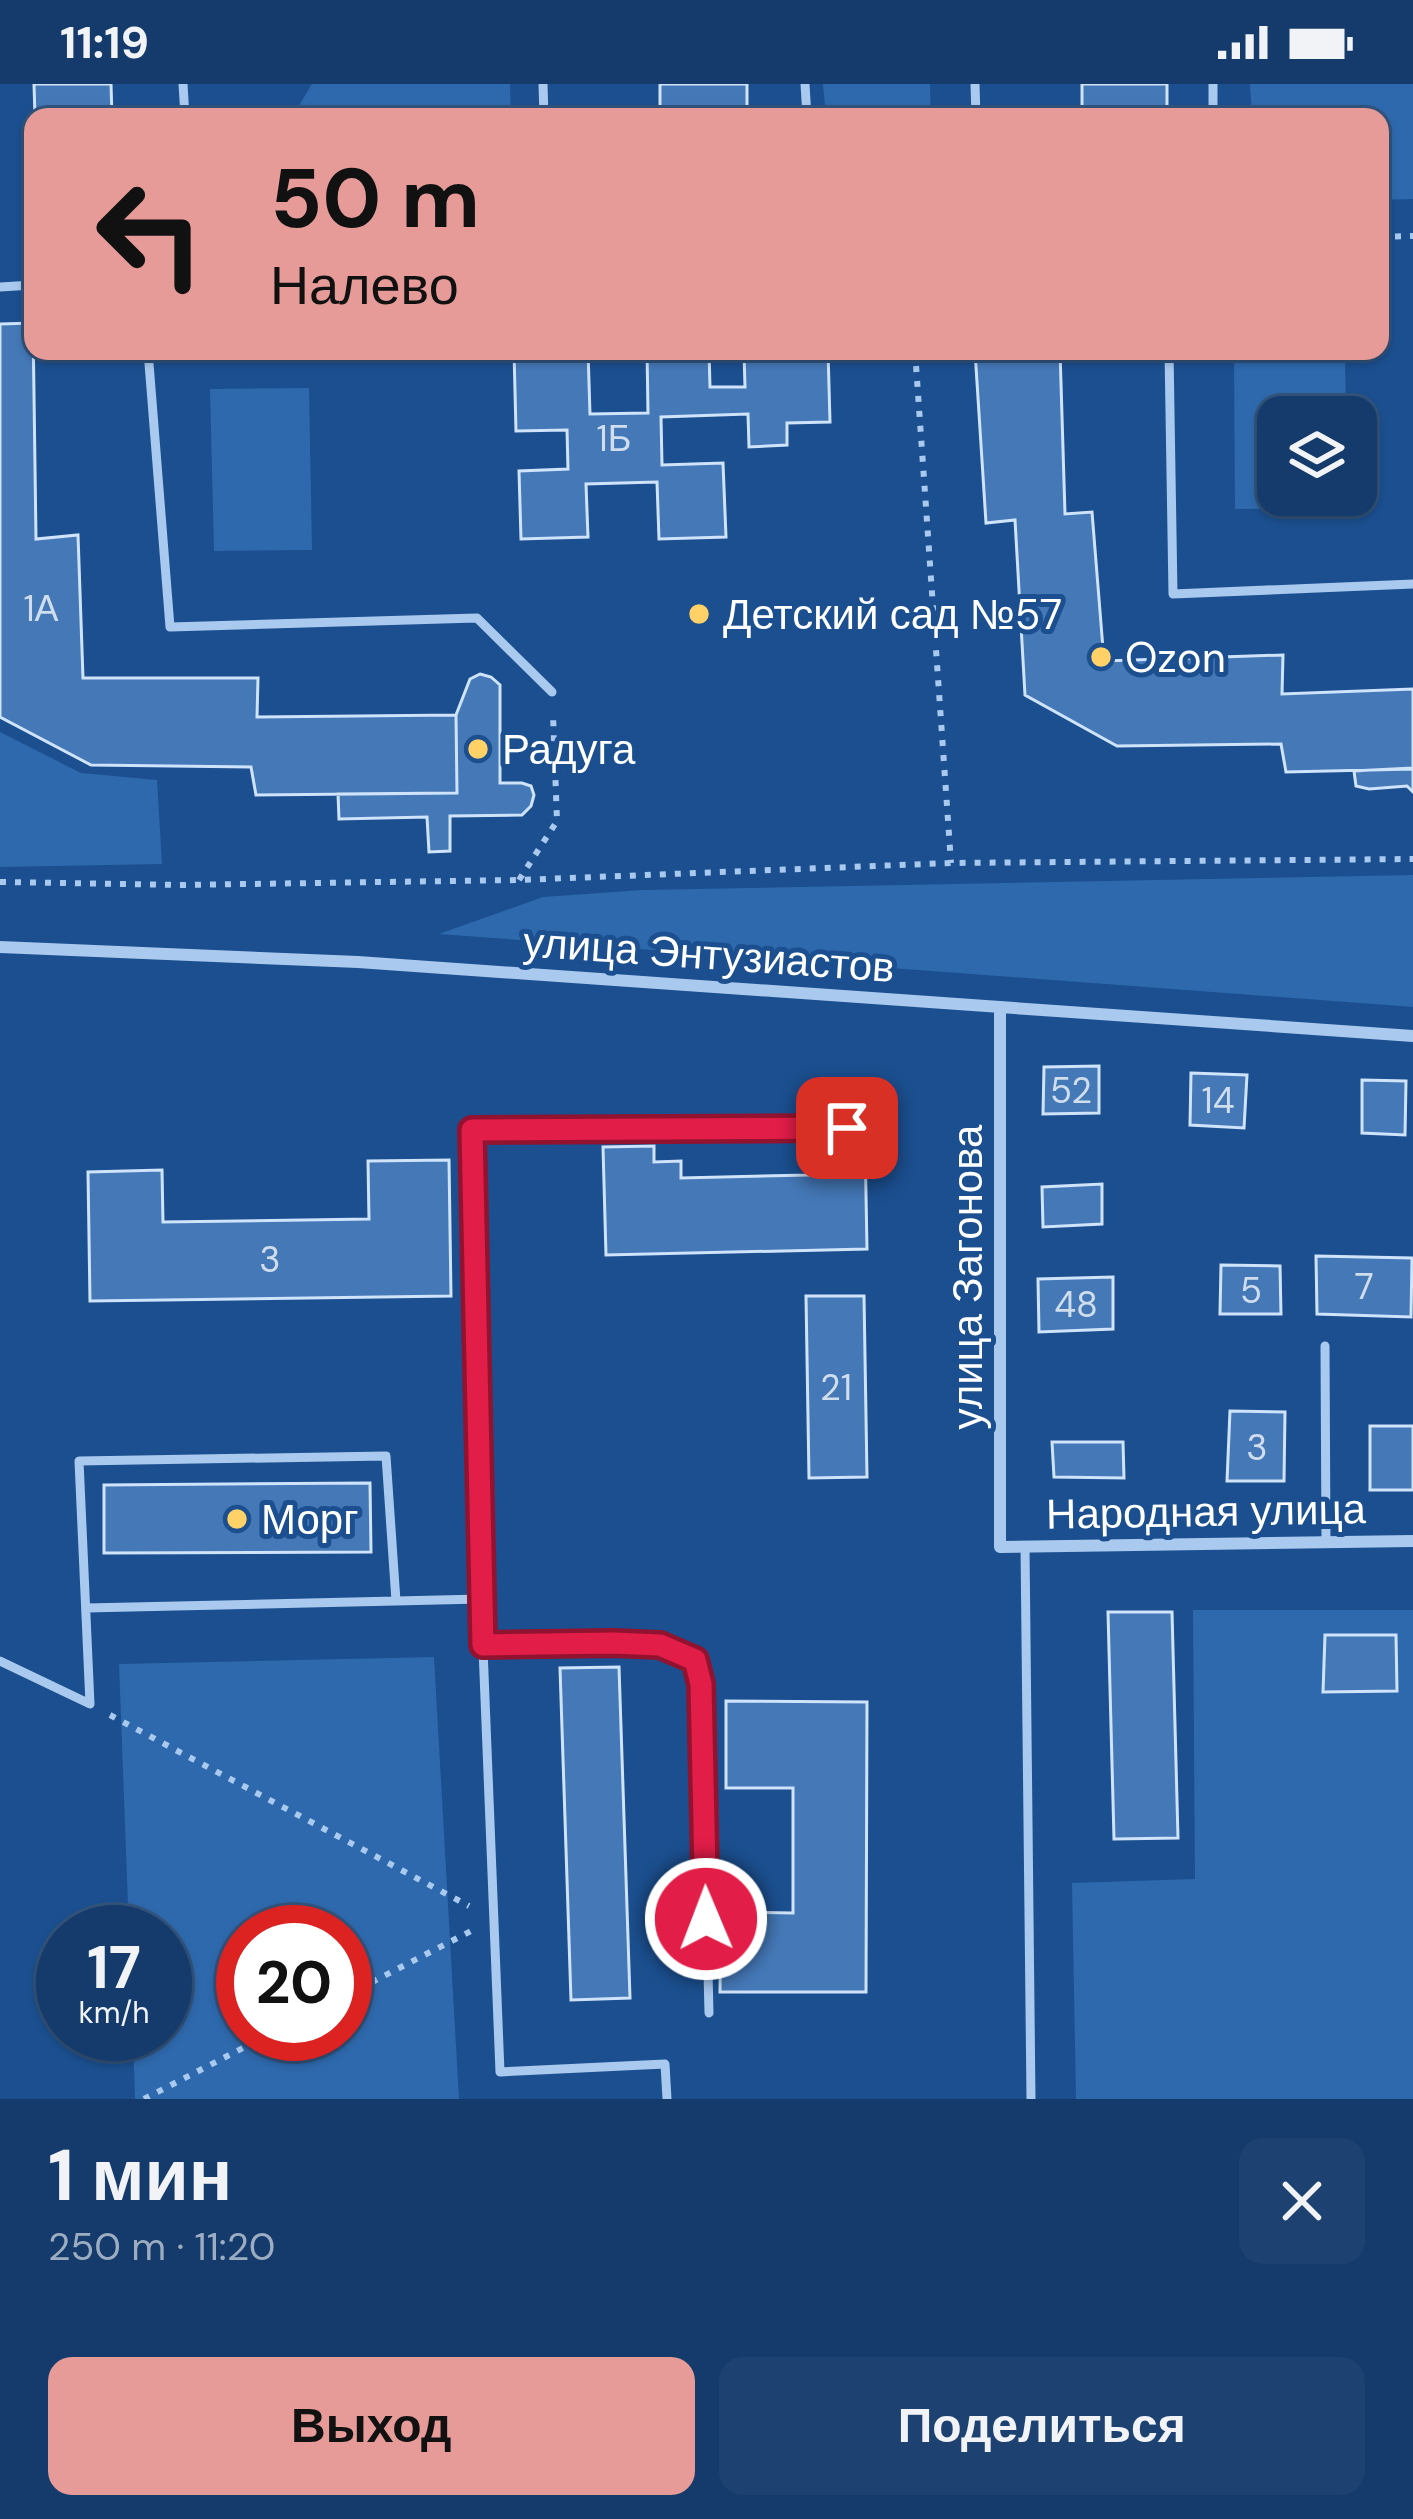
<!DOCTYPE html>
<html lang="ru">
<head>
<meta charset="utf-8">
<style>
  body { margin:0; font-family:"DM Sans",sans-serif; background:#1d4271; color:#f1f3f6; height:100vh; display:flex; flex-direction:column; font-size:45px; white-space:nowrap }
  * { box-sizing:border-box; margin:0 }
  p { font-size:39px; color:#9dadc1 }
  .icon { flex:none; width:66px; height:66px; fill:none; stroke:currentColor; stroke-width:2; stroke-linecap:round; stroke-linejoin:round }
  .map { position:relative; height:2015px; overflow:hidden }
  .sheet { display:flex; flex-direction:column; background:#143b6b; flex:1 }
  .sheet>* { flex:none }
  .guide { position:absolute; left:24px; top:24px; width:1365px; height:252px; border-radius:24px; box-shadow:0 3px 9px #0004,0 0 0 3px #33557e; background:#e69b98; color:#111; overflow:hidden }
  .tools { position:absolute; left:1257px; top:312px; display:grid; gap:24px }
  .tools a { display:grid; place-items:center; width:120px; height:120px; border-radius:24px; background:#143b6b; box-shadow:0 3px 9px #0004,0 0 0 3px #33557e; font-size:60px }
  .speed { position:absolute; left:36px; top:1821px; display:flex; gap:24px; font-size:60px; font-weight:700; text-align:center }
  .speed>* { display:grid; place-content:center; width:156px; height:156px; border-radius:50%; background:#143b6b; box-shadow:0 3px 9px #0004,0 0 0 3px #33557e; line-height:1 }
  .speed small { font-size:30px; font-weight:400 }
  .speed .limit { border:18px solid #d22; background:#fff; color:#111 }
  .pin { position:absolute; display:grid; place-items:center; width:102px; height:102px; color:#fff; margin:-51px; border-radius:24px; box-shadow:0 6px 18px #0006 }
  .me { position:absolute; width:132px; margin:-66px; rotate:359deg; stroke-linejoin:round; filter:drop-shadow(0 0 9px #0008) }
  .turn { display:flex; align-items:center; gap:42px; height:252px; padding:0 48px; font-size:54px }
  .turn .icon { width:156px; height:156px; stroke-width:2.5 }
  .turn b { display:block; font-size:84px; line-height:102px }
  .round { display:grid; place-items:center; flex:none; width:126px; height:126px; border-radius:24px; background:#1d4271 }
  .overview { display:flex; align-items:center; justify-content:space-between; height:204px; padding:0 48px }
  h1 { font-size:72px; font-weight:700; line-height:90px }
  .button { display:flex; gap:24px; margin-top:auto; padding:24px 48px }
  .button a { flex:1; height:138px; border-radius:24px; background:#e69b98; color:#111; font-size:48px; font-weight:700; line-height:138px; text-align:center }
  .button a+a { background:#1d4271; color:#f1f3f6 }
  .status { display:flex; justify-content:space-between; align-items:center; height:84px; padding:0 60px; background:#143b6b; direction:ltr }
  .status svg { height:33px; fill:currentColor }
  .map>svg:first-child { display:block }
</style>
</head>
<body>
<div class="status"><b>11:19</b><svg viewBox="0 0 49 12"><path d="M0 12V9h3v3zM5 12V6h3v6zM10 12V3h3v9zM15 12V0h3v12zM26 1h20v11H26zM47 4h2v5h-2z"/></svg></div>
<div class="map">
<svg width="1413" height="2015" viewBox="0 0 1413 2015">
  <rect width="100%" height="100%" fill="#1b4f8f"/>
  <!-- green -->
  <path fill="#2e69ad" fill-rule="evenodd" d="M 312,0 L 510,0 L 511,33 L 292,33 Z
    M 823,0 L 930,0 L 931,33 L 826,33 Z
    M 1250,0 L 1413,0 L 1413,115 L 1380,116 L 1380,33 L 1252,33 Z
    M 1345,270 L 1346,333 L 1278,333 L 1278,411 L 1346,411 L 1346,424 L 1235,425 L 1234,271 Z
    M 309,304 L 312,466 L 214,467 L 210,305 Z
    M 0,648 L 81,689 L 157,696 L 162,780 L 0,783 Z
    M 1413,791 L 1413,923 L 439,850 L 543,813 L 642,806 Z
    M 1193,1526 L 1413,1526 L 1413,2015 L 1076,2015 L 1072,1799 L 1195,1795 Z
    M 434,1573 L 459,2015 L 135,2015 L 133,1950 L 165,1950 L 165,1848 L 129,1848 L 119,1580 ZM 243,1848 L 345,1848 L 345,1950 L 243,1950 Z"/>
  <!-- building -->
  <path fill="#4478b7" stroke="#cfe3fa" stroke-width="3" d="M 34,0 L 111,0 L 112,33 L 35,33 Z
    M 660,0 L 747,0 L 747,33 L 660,33 Z
    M 1082,0 L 1167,0 L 1167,33 L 1082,33 Z
    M 33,239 L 36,455 L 78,451 L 83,594 L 258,594 L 257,633 L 456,631 L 457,709 L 256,711 L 251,683 L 91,681 L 0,633 L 0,240 Z
    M 514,267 L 588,267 L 590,330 L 648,329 L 647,267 L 709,267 L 710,303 L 745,303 L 744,269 L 828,267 L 830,338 L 787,339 L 787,361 L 749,363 L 748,330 L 661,333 L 662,381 L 723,379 L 726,453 L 659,455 L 657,398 L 586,400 L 588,453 L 521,455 L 519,387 L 568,385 L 567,346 L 516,347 Z
    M 975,267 L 1060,267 L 1065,430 L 1092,428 L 1104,577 L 1283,571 L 1282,610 L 1413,605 L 1413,685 L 1286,688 L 1281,660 L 1117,662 L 1025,611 L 1015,436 L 986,439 Z
    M 480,590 L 491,593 L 500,601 L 500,699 L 522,699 L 531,702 L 534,711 L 531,722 L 522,731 L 450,732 L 450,767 L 429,768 L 427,733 L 339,735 L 338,710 L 457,709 L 456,631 L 470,595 Z
    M 1413,684 L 1413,708 L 1407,702 L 1369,705 L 1356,702 L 1354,687 Z
    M 1099,982 L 1099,1029 L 1043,1030 L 1044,983 Z
    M 1191,989 L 1247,991 L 1244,1044 L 1190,1041 Z
    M 1362,996 L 1406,997 L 1405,1051 L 1362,1049 Z
    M 865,1056 L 867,1165 L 606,1171 L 603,1063 L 654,1062 L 654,1078 L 681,1077 L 681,1094 L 808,1091 L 807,1057 Z
    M 449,1076 L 451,1212 L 90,1217 L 88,1088 L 162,1086 L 163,1138 L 369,1135 L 368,1077 Z
    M 1102,1100 L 1102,1140 L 1043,1143 L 1042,1103 Z
    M 1316,1172 L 1412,1174 L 1411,1233 L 1317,1230 Z
    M 1221,1181 L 1280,1182 L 1281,1230 L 1220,1230 Z
    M 1113,1193 L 1113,1245 L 1039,1248 L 1038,1195 Z
    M 806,1212 L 864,1212 L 867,1393 L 809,1394 Z
    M 1230,1327 L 1285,1328 L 1284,1397 L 1227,1397 Z
    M 1370,1342 L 1413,1342 L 1413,1406 L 1370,1406 Z
    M 1052,1358 L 1123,1358 L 1124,1394 L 1054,1393 Z
    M 370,1399 L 371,1468 L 104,1469 L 104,1401 Z
    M 1108,1528 L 1172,1528 L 1178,1754 L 1114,1755 Z
    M 1325,1551 L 1396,1551 L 1397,1607 L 1323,1608 Z
    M 619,1583 L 630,1914 L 571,1916 L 560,1584 Z
    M 726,1617 L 867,1618 L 866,1908 L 720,1908 L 721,1828 L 793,1829 L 793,1704 L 726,1704 Z"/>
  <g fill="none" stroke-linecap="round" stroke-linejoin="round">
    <!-- path -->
    <path stroke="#a9c9ee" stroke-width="6" stroke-dasharray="6 9" stroke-linecap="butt" d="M 1380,153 L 1413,152
      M 915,267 L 951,779
      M 519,796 L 557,737 L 553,630
      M 0,798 L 179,801 L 519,796 L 951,779 L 1413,775
      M 110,1631 L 469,1822
      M 345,1912 L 475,1845
      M 144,2015 L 270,1950"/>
    <!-- service -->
    <path stroke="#a9c9ee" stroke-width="9" d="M 183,0 L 185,33
      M 543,0 L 544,33
      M 805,0 L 807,33
      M 975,0 L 976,33
      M 1213,0 L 1213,33
      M 0,203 L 33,201
      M 148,267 L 170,543 L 477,534 L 552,608
      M 1169,267 L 1173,510 L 1413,500
      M 1325,1262 L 1326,1458
      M 1025,1462 L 1031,2015
      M 396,1517 L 481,1515
      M 483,1561 L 613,1559 L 660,1561 L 695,1576 L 701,1600 L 709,1929
      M 0,1577 L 90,1620 L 79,1377 L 386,1372 L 396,1517 L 86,1524
      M 667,2015 L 665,1980 L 500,1988 L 481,1515 L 472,1046 L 847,1044"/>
    <!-- minor -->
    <path stroke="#a9c9ee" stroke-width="12" d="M 0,863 L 358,878 L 1413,952
      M 1000,923 L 1000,1463 L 1413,1457"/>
  </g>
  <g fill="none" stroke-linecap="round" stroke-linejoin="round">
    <defs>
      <path id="route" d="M 706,1835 L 701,1600 L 695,1576 L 660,1561 L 613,1559 L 483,1561 L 472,1046 L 847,1044"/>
    </defs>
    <!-- route casing -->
    <use href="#route" stroke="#92132f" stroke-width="30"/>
    <!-- route -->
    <use href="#route" stroke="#e11d48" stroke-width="21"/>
  </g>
  <!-- markers -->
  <g fill="#ffd166" stroke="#1b4f8f" stroke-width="4.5">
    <circle cx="699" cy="530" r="12"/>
    <circle cx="1101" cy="573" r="12"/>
    <circle cx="478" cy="665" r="12"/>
    <circle cx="237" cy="1435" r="12"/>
  </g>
  <g text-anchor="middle" stroke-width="10" stroke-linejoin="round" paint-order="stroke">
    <!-- number labels -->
    <g font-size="36" fill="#d0dded">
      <text x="614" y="367">1Б</text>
      <text x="41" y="537">1А</text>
      <text x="1071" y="1019">52</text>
      <text x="1218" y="1029">14</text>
      <text x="270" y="1188">3</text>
      <text x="1364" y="1215">7</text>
      <text x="1251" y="1219">5</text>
      <text x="1076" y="1233">48</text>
      <text x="836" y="1316">21</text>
      <text x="1257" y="1376">3</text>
    </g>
    <!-- poi labels -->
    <g font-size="42" fill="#fff" stroke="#1b4f8f" text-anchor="start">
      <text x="723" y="545">Детский сад №57</text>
      <text x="1125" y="588">Ozon</text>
      <text x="502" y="680">Радуга</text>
      <text x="261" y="1450">Морг</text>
    </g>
    <!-- street labels -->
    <g font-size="42" fill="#fff" stroke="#1b4f8f">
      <text transform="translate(709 870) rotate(4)" y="15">улица Энтузиастов</text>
      <text transform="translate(967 1193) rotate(-90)" y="15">улица Загонова</text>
      <text transform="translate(1206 1427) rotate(-1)" y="15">Народная улица</text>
    </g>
  </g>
</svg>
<div class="tools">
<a><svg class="icon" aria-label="layers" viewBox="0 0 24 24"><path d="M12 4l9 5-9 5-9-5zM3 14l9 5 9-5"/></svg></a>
</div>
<div class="speed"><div>17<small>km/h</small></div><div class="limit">20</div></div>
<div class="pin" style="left:847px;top:1044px;background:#d93025"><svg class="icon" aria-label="arrive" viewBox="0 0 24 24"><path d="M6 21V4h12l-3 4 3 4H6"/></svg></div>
<svg class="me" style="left:706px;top:1835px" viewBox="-20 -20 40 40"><circle r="17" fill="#e11d48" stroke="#fff" stroke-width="3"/><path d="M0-11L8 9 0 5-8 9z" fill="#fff"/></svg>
<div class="guide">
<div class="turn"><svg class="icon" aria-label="left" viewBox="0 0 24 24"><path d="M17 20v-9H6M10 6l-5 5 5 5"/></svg><div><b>50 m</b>Налево</div></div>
</div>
</div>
<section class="sheet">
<div class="overview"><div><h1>1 мин</h1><p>250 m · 11:20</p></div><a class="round"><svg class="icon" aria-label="close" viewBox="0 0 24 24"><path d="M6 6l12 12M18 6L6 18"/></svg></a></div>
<div class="button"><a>Выход</a><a>Поделиться</a></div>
</section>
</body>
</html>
